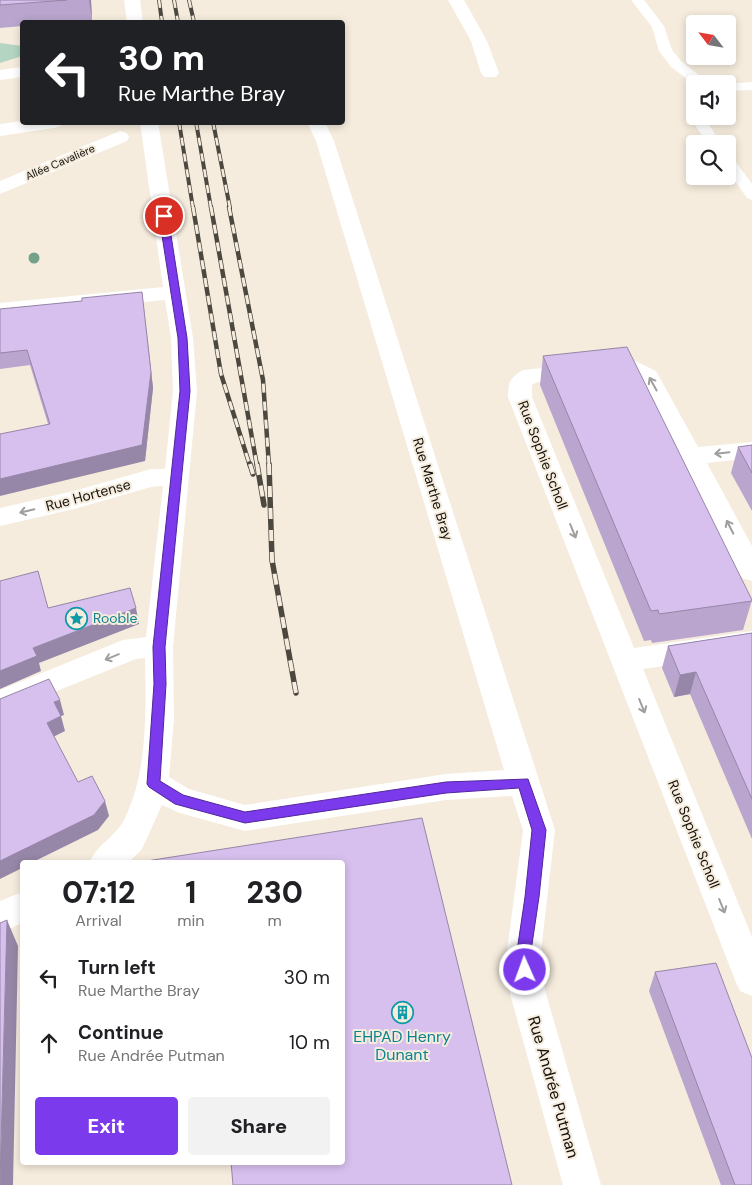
<!DOCTYPE html>
<html lang="en">
<head>
<meta charset="utf-8">
<style>
  body { margin:0; font-family:"DM Sans",sans-serif; background:#f2f2f2; color:#202124; height:100vh; display:flex; flex-direction:column; font-size:19px; white-space:nowrap }
  * { box-sizing:border-box; margin:0 }
  p { font-size:16px; color:#757577 }
  .icon { flex:none; width:28px; height:28px; fill:none; stroke:currentColor; stroke-width:2; stroke-linecap:round; stroke-linejoin:round }
  .map { position:relative; flex:1; overflow:hidden }
  .panel { position:absolute; left:20px; top:860px; width:325px; height:305px; display:flex; flex-direction:column; background:#fff; border-radius:5px; box-shadow:0 2px 8px #0003 }
  .panel>* { flex:none }
  .top-card { position:absolute; left:20px; top:20px; width:325px; height:105px; border-radius:5px; box-shadow:0 2px 8px #0003; background:#202124; color:#fff; overflow:hidden }
  .needle { width:32px; rotate:301deg }
  .controls { position:absolute; left:686px; top:15px; display:grid; gap:10px }
  .controls a { display:grid; place-items:center; width:50px; height:50px; border-radius:5px; background:#fff; box-shadow:0 2px 8px #0003; font-size:25px }
  .pin { position:absolute; display:grid; place-items:center; width:42px; height:42px; color:#fff; margin:-21px; border:2px solid #fff; border-radius:50%; box-shadow:0 1px 5px #0007 }
  .me { position:absolute; width:55px; margin:-28px; rotate:358deg; stroke-linejoin:round; filter:drop-shadow(0 0 4px #0008) }
  .turn { display:flex; align-items:center; gap:18px; height:105px; padding:0 15px; font-size:22px }
  .turn .icon { width:65px; height:65px; stroke-width:2.5 }
  .turn b { display:block; font-size:35px; line-height:42px }
  .eta { display:flex; justify-content:space-evenly; align-items:center; height:85px; text-align:center }
  .eta b { font-size:30px; font-weight:800; line-height:35px }
  .cta { display:flex; gap:10px; margin-top:auto; padding:10px 15px }
  .cta a { flex:1; height:58px; border-radius:5px; background:#7c3aed; color:#fff; font-size:20px; font-weight:800; line-height:58px; text-align:center }
  .cta a+a { background:#f2f2f2; color:#202124 }
  ul { padding:0; list-style:none }
  li { display:flex; align-items:center; gap:15px; height:65px; padding:0 15px }
  li div { flex:1 }
  li b { display:block; font-size:19px }
  li em { font-style:normal }
  .map>svg:first-child { display:block }
</style>
</head>
<body>
<div class="map">
<svg width="752" height="1185" viewBox="0 0 752 1185">
  <rect width="100%" height="100%" fill="#f5ecdd"/>
  <!-- green -->
  <path fill="#b3d5c2" d="M 0,43 L 22,46 L 22,56 L 0,63 Z"/>
  <g fill="none" stroke-linecap="round" stroke-linejoin="round">
    <!-- service -->
    <path fill="#fff" fill-rule="evenodd" d="M 631,0 L 644,0 L 664,26 L 672,50 L 681,61 L 710,84 L 695,85 L 671,67 L 659,51 L 652,27 Z
      M 752,82 L 752,90 L 728,91 L 728,84 L 724,84 Z
      M 697,116 L 711,116 L 709,125 L 722,144 L 708,144 L 695,125 Z
      M 728,157 L 733,158 L 752,184 L 752,200 L 747,198 L 728,171 Z"/>
    <!-- minor -->
    <path fill="#fff" fill-rule="evenodd" d="M 124,0 L 140,0 L 143,22 L 127,22 Z
      M 448,0 L 464,0 L 487,41 L 499,73 L 496,77 L 484,77 L 481,73 L 471,41 Z
      M 22,67 L 22,77 L 0,80 L 0,70 Z
      M 22,121 L 22,122 L 63,122 L 61,126 L 54,128 L 0,136 L 0,124 Z
      M 140,122 L 158,122 L 193,338 L 197,391 L 173,647 L 174,720 L 169,777 L 189,789 L 245,805 L 446,774 L 504,770 L 316,141 L 307,122 L 325,122 L 334,141 L 555,830 L 541,951 L 545,990 L 601,1185 L 563,1185 L 509,990 L 507,951 L 523,830 L 512,796 L 446,800 L 245,831 L 180,813 L 162,805 L 142,849 L 129,862 L 90,862 C 96,845 117,836 125,818 C 148,771 146,709 145,658 L 136,659 L 0,714 L 0,690 L 123,640 L 146,637 L 163,486 L 151,487 L 74,509 L 0,526 L 0,508 L 74,491 L 151,469 L 165,469 L 173,391 L 171,338 L 165,300 L 0,317 L 0,303 L 163,287 Z
      M 120,131 L 127,133 L 129,137 L 127,141 L 0,194 L 0,181 Z
      M 631,359 L 656,371 L 698,447 L 752,442 L 752,458 L 707,463 L 752,546 L 752,581 L 742,578 L 738,571 L 639,380 L 627,374 L 537,382 L 532,385 L 532,397 L 634,648 L 752,631 L 752,653 L 643,669 L 752,937 L 752,996 L 740,991 L 735,980 L 508,397 C 508,382 510,378 523,370 Z
      M 22,892 L 22,923 L 0,933 L 0,901 Z"/>
    <defs>
      <path id="rail-far2" d="M 159,0 L 162,22
        M 174,0 L 178,22
        M 189,0 L 194,22
        M 179,122 L 193,208
        M 196,122 L 211,208
        M 213,122 L 230,208"/>
      <path id="rail-far1" d="M 193,207 L 221,374 L 250,466
        M 211,207 L 257,466
        M 229,207 L 263,380 L 269,466"/>
      <path id="rail" d="M 250,464 L 253,474
        M 257,464 L 264,505
        M 269,464 L 272,560 L 296,693"/>
    </defs>
    <!-- rail-far2 casing -->
    <use href="#rail-far2" stroke="#4c4840" stroke-width="4"/>
    <!-- rail-far1 casing -->
    <use href="#rail-far1" stroke="#4c4840" stroke-width="4.5"/>
    <!-- rail casing -->
    <use href="#rail" stroke="#4c4840" stroke-width="5.5"/>
    <!-- rail-far2 -->
    <use href="#rail-far2" stroke="#f5ecdd" stroke-width="2.5" stroke-dasharray="8" stroke-linecap="butt"/>
    <!-- rail-far1 -->
    <use href="#rail-far1" stroke="#f5ecdd" stroke-width="3" stroke-dasharray="9" stroke-linecap="butt"/>
    <!-- rail -->
    <use href="#rail" stroke="#f5ecdd" stroke-width="4" stroke-dasharray="11" stroke-linecap="butt"/>
  </g>
  <!-- trees -->
  <circle fill="#74a289" cx="34" cy="258" r="5.5"/>
  <!-- wall -->
  <path fill="#b9a5cd" d="M 0,0 L 91,0 L 92,20 L 66,22 L 22,22 L 22,26 L 0,28 Z
    M 142,292 L 153,388 L 145,461 L 48,424 L 30,365 L 0,369 L 0,309 L 82,301 Z
    M 543,356 L 752,600 L 743,630 L 652,643 L 651,640 L 644,641 L 540,385 Z
    M 752,445 L 752,511 L 731,473 L 738,447 Z
    M 752,633 L 752,839 L 690,694 L 674,697 L 662,668 L 668,646 Z
    M 655,972 L 752,1185 L 721,1185 L 649,991 Z"/>
  <!-- shaded-wall -->
  <path fill="#9686a7" d="M 89,0 L 91,0 L 92,20 Z
    M 142,292 L 153,388 L 145,461 L 0,496 L 0,479 L 151,372 Z
    M 136,608 L 139,624 L 39,663 L 41,671 L 0,689 L 0,671 L 33,648 Z
    M 696,672 L 690,694 L 674,697 L 680,675 Z
    M 60,700 L 64,715 L 61,716 L 65,731 L 51,738 L 47,723 L 54,702 Z
    M 105,801 L 109,816 L 98,830 L 33,862 L 22,862 L 22,868 L 0,879 L 0,861 Z
    M 7,920 L 18,946 L 13,1185 L 0,1185 Z"/>
  <!-- building -->
  <path fill="#d7c0ee" stroke="#9686a7" d="M 0,0 L 67,0 L 0,5 Z
    M 142,292 L 151,372 L 142,445 L 0,479 L 0,434 L 50,424 L 27,350 L 0,353 L 0,309 L 82,301 L 82,298 Z
    M 627,347 L 752,600 L 752,601 L 659,614 L 658,610 L 651,611 L 543,356 Z
    M 752,445 L 752,473 L 738,447 Z
    M 38,571 L 48,608 L 130,588 L 136,608 L 33,648 L 37,656 L 0,671 L 0,581 Z
    M 752,633 L 752,799 L 696,672 L 680,675 L 668,646 Z
    M 49,679 L 60,700 L 54,702 L 61,716 L 47,723 L 78,782 L 92,776 L 105,801 L 94,815 L 0,861 L 0,699 Z
    M 422,818 L 512,1185 L 233,1185 L 231,1162 L 342,1162 L 342,862 L 140,862 Z
    M 7,920 L 0,1182 L 0,923 Z
    M 716,963 L 752,1058 L 752,1185 L 735,1185 L 655,972 Z"/>
  <!-- one-way arrows -->
  <defs><path id="oneway-shaft" d="M-6 0H5M1.5-3L5.5 0L1.5 3" fill="none" stroke-width="1.6" stroke-linecap="round" stroke-linejoin="round" transform="scale(1.25)"/></defs>
  <g stroke="#a19f9d">
    <use href="#oneway-shaft" transform="translate(653 384) rotate(-119)"/>
    <use href="#oneway-shaft" transform="translate(722 453) rotate(174)"/>
    <use href="#oneway-shaft" transform="translate(27 511) rotate(167)"/>
    <use href="#oneway-shaft" transform="translate(730 527) rotate(-117)"/>
    <use href="#oneway-shaft" transform="translate(573 531) rotate(68)"/>
    <use href="#oneway-shaft" transform="translate(112 657) rotate(158)"/>
    <use href="#oneway-shaft" transform="translate(642 706) rotate(68)"/>
    <use href="#oneway-shaft" transform="translate(722 906) rotate(68)"/>
  </g>
  <!-- route -->
  <path fill="#7c3aed" stroke="#51269a" d="M 164,214 L 168,216 L 187,338 L 190,391 L 165,647 L 166,684 L 160,781 L 183,795 L 245,812 L 446,782 L 528,779 L 546,830 L 539,897 L 531,951 L 533,970 L 530,975 L 525,977 L 520,975 L 517,951 L 525,897 L 532,830 L 519,788 L 446,793 L 245,823 L 175,804 L 149,787 L 147,784 L 154,684 L 153,647 L 180,391 L 178,338 L 159,216 Z"/>
  <!-- icons -->
  <defs>
    <symbol id="sight-ring" viewBox="-11 -11 22 22"><circle r="9.5" fill="#f5ecdd" stroke="#0f9aa8" stroke-width="1.5"/><path d="M0-6L1.8-2.2L6-1.7L2.9 1.2L3.7 5.4L0 3.3L-3.7 5.4L-2.9 1.2L-6-1.7L-1.8-2.2Z" fill="#0f9aa8"/></symbol>
    <symbol id="building-ring" viewBox="-11 -11 22 22"><circle r="9.5" fill="#f5ecdd" stroke="#0f9aa8" stroke-width="1.5"/><path d="M-4-6H4V6H1V3H-1V6H-4ZM-2.5-4.3h1.7v1.8h-1.7ZM.8-4.3h1.7v1.8H.8ZM-2.5-1h1.7V.8h-1.7ZM.8-1h1.7V.8H.8Z" fill="#0f9aa8"/></symbol>
  </defs>
  <g fill-rule="evenodd">
    <use href="#sight-ring" x="64" y="606" width="25" height="25"/>
    <use href="#building-ring" x="390" y="1000" width="25" height="25"/>
  </g>
  <g text-anchor="middle" stroke-width="4" stroke-linejoin="round" paint-order="stroke">
    <!-- far-street labels -->
    <g font-size="11" fill="#13100b" stroke="#f5ecdd">
      <text transform="translate(60 162) rotate(-23)" y="4">Allée Cavalière</text>
    </g>
    <!-- street labels -->
    <g font-size="14" fill="#13100b" stroke="#f5ecdd">
      <text transform="translate(543 455) rotate(69)" y="5">Rue Sophie Scholl</text>
      <text transform="translate(433 489) rotate(73)" y="5">Rue Marthe Bray</text>
      <text transform="translate(88 495) rotate(-15)" y="5">Rue Hortense</text>
      <text transform="translate(694 834) rotate(68)" y="5">Rue Sophie Scholl</text>
    </g>
    <!-- culture labels -->
    <g font-size="14" fill="#0d838f" stroke="#f5ecdd" text-anchor="start">
      <text x="93" y="623">Rooble</text>
    </g>
    <!-- near-culture labels -->
    <g font-size="16" fill="#0d838f" stroke="#f5ecdd">
      <text x="402" y="1042">EHPAD Henry<tspan x="402" dy="18">Dunant</tspan></text>
    </g>
    <!-- near-street labels -->
    <g font-size="16" fill="#13100b" stroke="#f5ecdd">
      <text transform="translate(554 1087) rotate(74)" y="6">Rue Andrée Putman</text>
    </g>
  </g>
</svg>
<div class="controls">
<a><svg class="needle" viewBox="-14 -14 28 28"><path d="M0-13l5 13h-10z" fill="#e53935"/><path d="M0 13l5-13h-10z" fill="#757577"/></svg></a>
<a><svg class="icon" aria-label="sound" viewBox="0 0 24 24"><path d="M4 9h4l5-4v14l-5-4H4zM17 9q2 3 0 6"/></svg></a>
<a><svg class="icon" aria-label="search" viewBox="0 0 24 24"><circle cx="10" cy="10" r="6"/><path d="M15 15l6 6"/></svg></a>
</div>
<div class="pin" style="left:164px;top:216px;background:#d93025"><svg class="icon" aria-label="arrive" viewBox="0 0 24 24"><path d="M6 21V4h12l-3 4 3 4H6"/></svg></div>
<svg class="me" style="left:525px;top:970px" viewBox="-20 -20 40 40"><circle r="17" fill="#7c3aed" stroke="#fff" stroke-width="3"/><path d="M0-11L8 9 0 5-8 9z" fill="#fff"/></svg>
<div class="top-card">
<div class="turn"><svg class="icon" aria-label="left" viewBox="0 0 24 24"><path d="M17 20v-9H6M10 6l-5 5 5 5"/></svg><div><b>30 m</b>Rue Marthe Bray</div></div>
</div>
<section class="panel">
<div class="eta">
<div><b>07:12</b><p>Arrival</p></div>
<div><b>1</b><p>min</p></div>
<div><b>230</b><p>m</p></div>
</div>
<ul>
<li><svg class="icon" aria-label="left" viewBox="0 0 24 24"><path d="M17 20v-9H6M10 6l-5 5 5 5"/></svg><div><b>Turn left</b><p>Rue Marthe Bray</p></div><em>30 m</em></li>
<li><svg class="icon" aria-label="ahead" viewBox="0 0 24 24"><path d="M12 20V5M6 11l6-6 6 6"/></svg><div><b>Continue</b><p>Rue Andrée Putman</p></div><em>10 m</em></li>
</ul>
<div class="cta"><a>Exit</a><a>Share</a></div>
</section>
</div>
</body>
</html>
